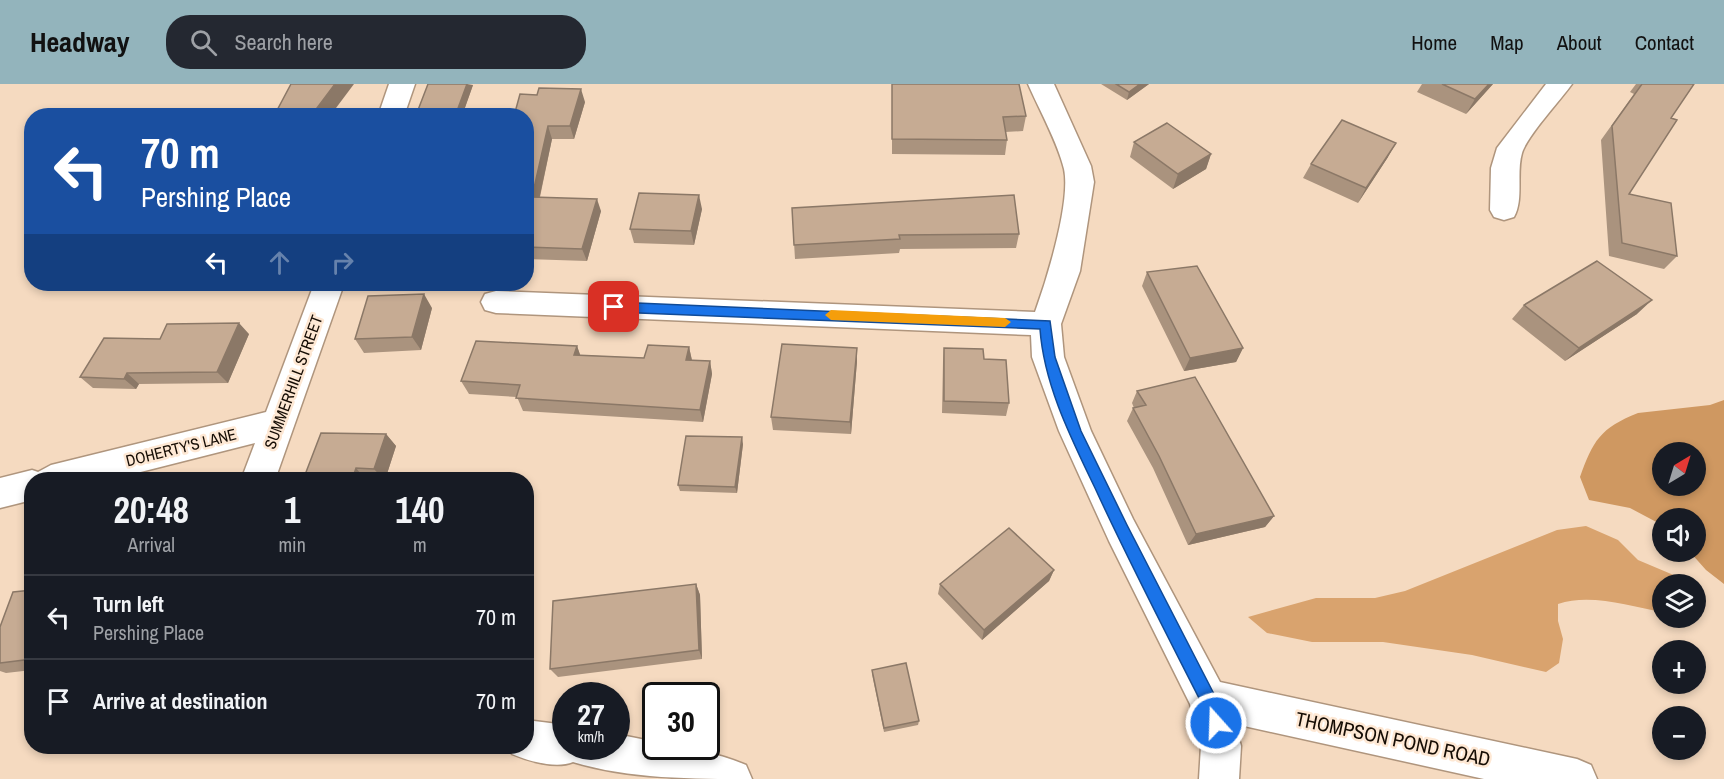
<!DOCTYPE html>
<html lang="en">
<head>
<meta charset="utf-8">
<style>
  body { margin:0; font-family:"Archivo Narrow",sans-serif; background:#242831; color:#f1f3f6; height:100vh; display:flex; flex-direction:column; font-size:22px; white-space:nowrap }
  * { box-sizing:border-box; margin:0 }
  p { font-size:20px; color:#9ea1a6 }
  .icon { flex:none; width:33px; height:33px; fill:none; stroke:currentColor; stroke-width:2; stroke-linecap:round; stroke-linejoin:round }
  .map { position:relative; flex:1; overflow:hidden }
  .details { position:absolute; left:24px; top:388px; width:510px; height:282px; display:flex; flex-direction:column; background:#171b24; border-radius:24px; box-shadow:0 3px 9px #0003 }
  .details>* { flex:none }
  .banner { position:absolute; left:24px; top:24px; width:510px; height:183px; border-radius:24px; box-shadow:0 3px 9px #0003; background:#1a4fa0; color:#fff; overflow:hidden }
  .needle { width:39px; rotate:38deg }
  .controls { position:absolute; left:1652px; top:358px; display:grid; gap:12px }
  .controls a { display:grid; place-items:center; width:54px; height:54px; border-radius:50%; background:#171b24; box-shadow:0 3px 9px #0003; font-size:30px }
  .speed { position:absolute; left:552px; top:598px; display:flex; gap:12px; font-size:30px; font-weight:700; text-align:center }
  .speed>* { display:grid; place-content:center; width:78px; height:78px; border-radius:50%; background:#171b24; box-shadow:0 3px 9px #0003; line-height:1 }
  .speed small { font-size:15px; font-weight:400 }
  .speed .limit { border:3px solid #111; border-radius:9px; background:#fff; color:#111 }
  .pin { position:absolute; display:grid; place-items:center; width:51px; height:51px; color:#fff; margin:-26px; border-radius:12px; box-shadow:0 3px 9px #0006 }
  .me { position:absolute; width:66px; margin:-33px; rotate:340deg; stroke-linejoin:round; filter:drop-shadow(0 0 4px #0008) }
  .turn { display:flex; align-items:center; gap:21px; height:126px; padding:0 18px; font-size:27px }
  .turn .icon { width:78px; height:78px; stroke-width:2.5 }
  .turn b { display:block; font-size:42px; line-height:51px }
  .lanes { display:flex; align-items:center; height:57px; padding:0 18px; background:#0003; justify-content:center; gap:30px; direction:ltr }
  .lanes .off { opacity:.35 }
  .eta { display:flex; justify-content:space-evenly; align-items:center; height:102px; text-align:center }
  .eta b { font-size:36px; font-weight:700; line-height:42px }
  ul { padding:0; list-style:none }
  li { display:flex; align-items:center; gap:18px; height:84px; padding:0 18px; border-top:2px solid #363941 }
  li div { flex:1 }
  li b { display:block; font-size:22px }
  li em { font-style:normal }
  header { display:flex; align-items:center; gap:36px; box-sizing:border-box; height:84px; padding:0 30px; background:#93b4bc; color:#111 }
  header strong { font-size:28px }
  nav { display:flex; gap:33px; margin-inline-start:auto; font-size:21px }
  .search { width:420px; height:54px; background:#242831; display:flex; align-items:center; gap:15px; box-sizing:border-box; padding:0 21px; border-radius:24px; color:#9ea1a6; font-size:22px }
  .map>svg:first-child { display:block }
</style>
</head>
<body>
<header>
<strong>Headway</strong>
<div class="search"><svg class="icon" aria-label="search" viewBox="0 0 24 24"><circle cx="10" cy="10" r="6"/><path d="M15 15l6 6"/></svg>Search here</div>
<nav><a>Home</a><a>Map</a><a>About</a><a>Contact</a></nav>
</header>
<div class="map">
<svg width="1724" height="695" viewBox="0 0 1724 695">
  <rect width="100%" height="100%" fill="#f5dac0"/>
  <!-- green -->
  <path fill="#d9a36e" d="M 1586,442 L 1618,456 L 1638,476 L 1683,495 L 1683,501 L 1662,501 L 1662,528 C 1629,522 1590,509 1558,520 L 1558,537 L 1563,555 L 1559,579 L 1546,588 L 1472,571 L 1383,558 L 1312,558 L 1267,549 L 1248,533 L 1316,514 L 1375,514 L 1405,507 L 1557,446 Z"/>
  <!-- forest -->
  <path fill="#cf9861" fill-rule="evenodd" d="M 1724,316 L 1724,500 L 1706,486 L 1690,468 L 1695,468 L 1695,435 L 1662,435 L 1662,441 L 1630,424 L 1589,416 L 1580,393 C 1593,357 1600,344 1638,329 L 1710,321 ZM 1662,369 L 1695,369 L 1695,402 L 1662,402 Z"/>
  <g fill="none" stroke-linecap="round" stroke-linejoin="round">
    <defs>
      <path id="minor" d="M 389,0 L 415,0 L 404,32 L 378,32 Z
        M 1028,0 L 1054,0 L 1091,82 L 1094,98 L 1080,187 L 1061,240 L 1064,273 L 1091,347 L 1133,435 L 1220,598 L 1577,675 L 1591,681 L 1597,695 L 1484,695 L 1235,640 L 1241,662 L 1239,695 L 1199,695 L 1201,662 L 1190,620 L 1109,457 L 1059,347 L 1032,273 L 1031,251 L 496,229 L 485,226 L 481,218 L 485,210 L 496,207 L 1035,228 C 1047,195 1071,117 1064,85 C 1058,59 1039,25 1028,0 Z
        M 1546,0 L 1572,0 C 1560,17 1527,52 1522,69 C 1516,89 1524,115 1514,133 L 1504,136 L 1494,133 L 1490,126 L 1491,84 L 1497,64 Z
        M 314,200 L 344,200 L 275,396 L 241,396 L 255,359 L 109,396 L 32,396 L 32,416 L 0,424 L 0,394 L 32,386 L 38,388 L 51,381 L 266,328 Z
        M 526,636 L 566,641 L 566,663 L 616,663 L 616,650 L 656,658 L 656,663 C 686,663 718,669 746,681 L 752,695 C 693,695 629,695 573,678 C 556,685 528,677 512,670 L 509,663 L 526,663 Z"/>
    </defs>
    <!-- minor casing -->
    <use href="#minor" stroke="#af957d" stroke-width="3"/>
    <!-- minor -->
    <use href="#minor" fill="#fff" fill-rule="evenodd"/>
  </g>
  <!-- wall -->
  <path fill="#aa937e" d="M 892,0 L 1026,32 L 1023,47 L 1005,48 L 1007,56 L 1005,71 L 892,70 Z
    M 1101,0 L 1149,0 L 1127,16 Z
    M 1422,0 L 1493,0 L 1466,30 L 1417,8 Z
    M 1636,0 L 1694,0 L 1671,34 L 1629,110 L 1677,172 L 1664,185 L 1609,172 L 1601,56 L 1634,10 L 1630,8 Z
    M 473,1 L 462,32 L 420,32 L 418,26 Z
    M 585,18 L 574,55 L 552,55 L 540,113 L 601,127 L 587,177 L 526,175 L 526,32 Z
    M 1134,58 L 1211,70 L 1206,85 L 1173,105 L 1130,73 Z
    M 1388,73 L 1358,119 L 1303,94 L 1311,80 Z
    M 792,124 L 1019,150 L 1016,164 L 900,165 L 899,169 L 795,175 Z
    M 702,125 L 694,161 L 634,159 L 630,145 Z
    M 1147,188 L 1243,264 L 1236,278 L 1184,287 L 1142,202 Z
    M 1524,221 L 1637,230 L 1565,277 L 1512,235 Z
    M 432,224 L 421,266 L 364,269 L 355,255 Z
    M 249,250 L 228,299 L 139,300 L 136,305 L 93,304 L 80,293 L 160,255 Z
    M 577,262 L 580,271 L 644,274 L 689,263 L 692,276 L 710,277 L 712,290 L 703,338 L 523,327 L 517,313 L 469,310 L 461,297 Z
    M 944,264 L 984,275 L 1009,319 L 1006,332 L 942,329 L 943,277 Z
    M 857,277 L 851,350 L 773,346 L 771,333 Z
    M 1137,307 L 1274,432 L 1265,443 L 1188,461 L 1153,384 L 1127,337 L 1133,324 L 1134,324 L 1132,319 Z
    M 386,350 L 396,362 L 385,396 L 303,396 Z
    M 743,360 L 737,409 L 680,407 L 678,401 Z
    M 1054,486 L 1049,497 L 982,556 L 938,510 L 940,500 Z
    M 696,500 L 700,511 L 702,575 L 558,593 L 550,585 Z
    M 32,506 L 32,586 L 6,589 L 0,587 L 0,579 Z
    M 872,586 L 919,637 L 918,641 L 884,648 L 872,590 Z"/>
  <!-- shaded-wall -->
  <path fill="#8b7867" d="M 335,0 L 354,0 L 330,32 L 311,32 Z
    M 467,0 L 473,1 L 462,32 L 459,32 L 457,27 Z
    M 1140,0 L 1149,0 L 1127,16 L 1129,8 Z
    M 1489,0 L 1493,0 L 1466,30 L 1475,15 Z
    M 581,5 L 585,18 L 574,55 L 570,42 Z
    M 548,42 L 552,55 L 537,125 L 532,113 Z
    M 1396,59 L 1388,73 L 1358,119 L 1366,104 Z
    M 1211,70 L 1206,85 L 1173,105 L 1178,90 Z
    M 699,111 L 702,125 L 694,161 L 691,147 Z
    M 597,115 L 601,127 L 587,177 L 582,165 Z
    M 424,210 L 432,224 L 421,266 L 412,253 Z
    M 1652,216 L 1637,230 L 1565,277 L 1579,264 Z
    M 239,239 L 249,250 L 228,299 L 217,288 Z
    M 577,262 L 582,276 L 574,271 Z
    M 689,263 L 692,277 L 686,276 Z
    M 857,264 L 857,277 L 851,350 L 850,338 Z
    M 1243,264 L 1236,278 L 1184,287 L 1190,274 Z
    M 710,277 L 712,290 L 703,338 L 700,326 Z
    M 127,289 L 139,300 L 136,305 L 124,295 Z
    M 386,350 L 396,362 L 385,396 L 384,396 L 374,385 Z
    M 742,353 L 743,360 L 737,409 L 735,403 Z
    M 356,384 L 366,396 L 352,396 Z
    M 1274,432 L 1265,443 L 1188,461 L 1196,450 Z
    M 1054,486 L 1049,497 L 982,556 L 984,546 Z
    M 696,500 L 700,511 L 702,575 L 699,566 Z"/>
  <!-- building -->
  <path fill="#c6ab93" stroke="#8b7867" stroke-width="1.5" d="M 291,0 L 335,0 L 311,32 L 274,32 Z
    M 428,0 L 467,0 L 457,27 L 418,26 Z
    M 892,0 L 1019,0 L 1026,32 L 1003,33 L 1007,56 L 892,55 Z
    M 1116,0 L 1140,0 L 1129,8 Z
    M 1442,0 L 1489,0 L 1475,15 Z
    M 1642,0 L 1694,0 L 1671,34 L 1677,36 L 1629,110 L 1671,119 L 1677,172 L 1622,159 L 1612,42 Z
    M 539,4 L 581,5 L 570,42 L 548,42 L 532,113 L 597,115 L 582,165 L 526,163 L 526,32 L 514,32 L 520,10 L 537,11 Z
    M 168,28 L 172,32 L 161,32 Z
    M 1342,36 L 1396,59 L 1366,104 L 1311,80 Z
    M 1167,39 L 1211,70 L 1178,90 L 1134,58 Z
    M 639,109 L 699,111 L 691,147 L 630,145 Z
    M 1014,111 L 1019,150 L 899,151 L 900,155 L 794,161 L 792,124 Z
    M 1597,177 L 1652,216 L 1579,264 L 1524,221 Z
    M 1197,182 L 1243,264 L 1190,274 L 1147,188 Z
    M 424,210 L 412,253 L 355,255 L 368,212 Z
    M 239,239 L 217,288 L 127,289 L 124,295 L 80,293 L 104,254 L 160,255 L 167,240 Z
    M 476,257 L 577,262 L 574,271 L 644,274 L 648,261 L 689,263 L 686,276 L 710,277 L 700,326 L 516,314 L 520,301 L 461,297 Z
    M 782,260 L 857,264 L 850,338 L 771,333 Z
    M 944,264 L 983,265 L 984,275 L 1006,276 L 1009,319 L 944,317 Z
    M 1195,293 L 1274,432 L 1196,450 L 1159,372 L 1133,324 L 1146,321 L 1137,307 Z
    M 321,349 L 386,350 L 374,385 L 356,384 L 352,396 L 303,396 Z
    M 686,352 L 742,353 L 735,403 L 678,401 Z
    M 1009,444 L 1054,486 L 984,546 L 940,500 Z
    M 696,500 L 699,566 L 550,585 L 553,517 Z
    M 32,506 L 32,575 L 0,579 L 0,543 L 13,508 Z
    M 906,579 L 919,637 L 884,644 L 872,586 Z"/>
  <!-- route -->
  <path fill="#1a73e8" stroke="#114b97" stroke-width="1.5" d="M 614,218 L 1050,237 L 1055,273 L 1081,347 L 1127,441 L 1214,610 L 1224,639 L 1222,645 L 1216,647 L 1210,645 L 1201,618 C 1165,547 1128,476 1095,404 C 1071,354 1044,301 1040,245 L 614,228 L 608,223 Z"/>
  <!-- slow -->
  <path fill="#f59e0b" d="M 831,226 L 1005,234 L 1011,238 L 1005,243 L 831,236 L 825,231 Z"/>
  <g text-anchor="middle" stroke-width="5" stroke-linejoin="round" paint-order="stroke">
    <!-- street labels -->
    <g font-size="16" fill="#150c04" stroke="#fee8d4">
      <text transform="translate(293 298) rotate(-70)" y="6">SUMMERHILL STREET</text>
      <text transform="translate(181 363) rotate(-14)" y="6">DOHERTY'S LANE</text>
    </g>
    <!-- near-street labels -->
    <g font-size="20" fill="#150c04" stroke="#fee8d4">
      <text transform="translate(1393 655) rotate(12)" y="7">THOMPSON POND ROAD</text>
    </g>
  </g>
</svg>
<div class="controls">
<a><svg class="needle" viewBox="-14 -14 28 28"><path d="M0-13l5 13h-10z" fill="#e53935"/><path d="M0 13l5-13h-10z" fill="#9ea1a6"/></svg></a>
<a><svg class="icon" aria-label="sound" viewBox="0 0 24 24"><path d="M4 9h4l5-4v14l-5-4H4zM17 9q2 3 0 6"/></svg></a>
<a><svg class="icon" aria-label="layers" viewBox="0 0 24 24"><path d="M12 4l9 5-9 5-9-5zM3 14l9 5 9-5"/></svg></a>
<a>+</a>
<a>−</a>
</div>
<div class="speed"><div>27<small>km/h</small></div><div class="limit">30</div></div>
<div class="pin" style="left:614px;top:223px;background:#d93025"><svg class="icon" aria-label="arrive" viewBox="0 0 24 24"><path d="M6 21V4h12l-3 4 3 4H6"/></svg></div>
<svg class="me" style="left:1216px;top:639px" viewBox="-20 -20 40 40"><circle r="17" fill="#1a73e8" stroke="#fff" stroke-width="3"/><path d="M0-11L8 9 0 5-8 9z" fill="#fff"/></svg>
<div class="banner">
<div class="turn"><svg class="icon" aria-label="left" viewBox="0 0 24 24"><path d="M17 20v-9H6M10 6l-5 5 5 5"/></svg><div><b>70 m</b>Pershing Place</div></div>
<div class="lanes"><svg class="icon" aria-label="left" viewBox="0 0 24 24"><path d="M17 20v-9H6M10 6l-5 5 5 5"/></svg><svg class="icon off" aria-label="ahead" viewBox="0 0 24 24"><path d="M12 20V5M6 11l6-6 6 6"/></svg><svg class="icon off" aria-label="right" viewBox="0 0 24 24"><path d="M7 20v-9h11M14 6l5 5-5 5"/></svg></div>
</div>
<section class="details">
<div class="eta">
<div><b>20:48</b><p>Arrival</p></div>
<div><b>1</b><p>min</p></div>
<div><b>140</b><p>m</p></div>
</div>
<ul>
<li><svg class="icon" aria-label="left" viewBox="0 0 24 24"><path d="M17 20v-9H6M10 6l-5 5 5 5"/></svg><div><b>Turn left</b><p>Pershing Place</p></div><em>70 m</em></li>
<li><svg class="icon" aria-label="arrive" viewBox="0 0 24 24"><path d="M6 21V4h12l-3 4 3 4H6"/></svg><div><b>Arrive at destination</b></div><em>70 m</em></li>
</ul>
</section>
</div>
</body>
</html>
